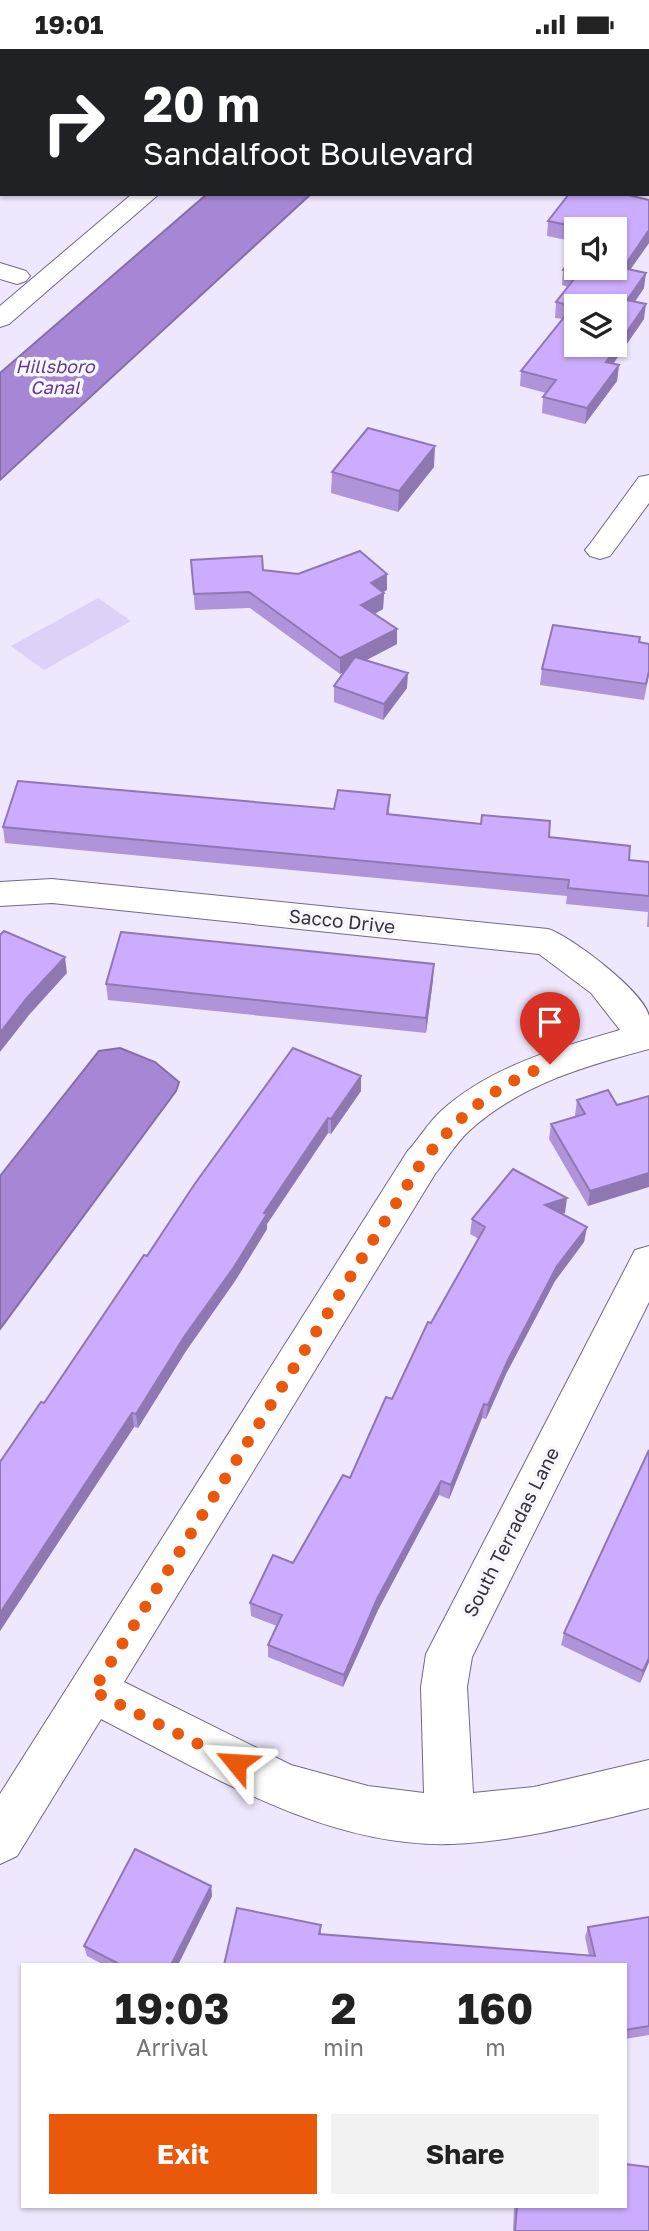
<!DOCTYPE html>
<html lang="en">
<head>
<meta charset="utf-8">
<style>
  body { margin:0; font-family:"Golos Text",sans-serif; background:#f2f2f2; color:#222; height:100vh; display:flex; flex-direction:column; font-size:26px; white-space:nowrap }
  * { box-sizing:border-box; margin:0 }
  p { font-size:23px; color:#767676 }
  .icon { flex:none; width:38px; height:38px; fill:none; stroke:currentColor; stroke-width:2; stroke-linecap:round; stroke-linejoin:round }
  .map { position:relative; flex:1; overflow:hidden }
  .drawer { position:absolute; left:21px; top:1914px; width:606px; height:245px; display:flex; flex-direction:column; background:#fff; border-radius:0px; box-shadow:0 2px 5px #0004 }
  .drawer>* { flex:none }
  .hud { position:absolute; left:0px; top:0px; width:649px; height:147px; box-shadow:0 2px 5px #0004; background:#202124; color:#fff; overflow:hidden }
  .tools { position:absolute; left:564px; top:168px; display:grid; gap:14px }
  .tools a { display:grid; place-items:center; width:63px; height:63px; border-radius:0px; background:#fff; box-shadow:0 2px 5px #0004; font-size:35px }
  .pin { position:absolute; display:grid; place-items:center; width:60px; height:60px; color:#fff; margin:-72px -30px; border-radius:50% 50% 50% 0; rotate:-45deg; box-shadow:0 0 7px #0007 }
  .pin .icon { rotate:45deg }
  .me { position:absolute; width:77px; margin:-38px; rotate:297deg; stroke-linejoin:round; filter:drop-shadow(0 0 5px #0008) }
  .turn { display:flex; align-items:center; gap:24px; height:147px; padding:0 28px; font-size:32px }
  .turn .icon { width:91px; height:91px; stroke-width:2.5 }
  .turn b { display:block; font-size:49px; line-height:60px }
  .eta { display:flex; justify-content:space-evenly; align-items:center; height:119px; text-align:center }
  .eta b { font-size:42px; font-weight:700; line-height:49px }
  .cta { display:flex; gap:14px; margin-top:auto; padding:14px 28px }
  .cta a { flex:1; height:80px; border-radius:0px; background:#ea580c; color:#fff; font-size:28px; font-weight:700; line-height:80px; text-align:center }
  .cta a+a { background:#f2f2f2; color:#222 }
  .status { display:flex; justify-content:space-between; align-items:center; height:49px; padding:0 35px; background:#fff; direction:ltr }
  .status svg { height:19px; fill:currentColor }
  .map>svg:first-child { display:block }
</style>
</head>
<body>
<div class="status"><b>19:01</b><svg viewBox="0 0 49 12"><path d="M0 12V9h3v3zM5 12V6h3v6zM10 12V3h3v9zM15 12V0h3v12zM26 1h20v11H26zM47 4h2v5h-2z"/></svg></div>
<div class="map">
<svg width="649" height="2182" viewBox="0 0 649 2182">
  <rect width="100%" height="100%" fill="#eee7fd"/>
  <!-- green -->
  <path fill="#ded1f7" d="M 98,549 L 131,572 L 44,621 L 11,597 Z"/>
  <!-- water -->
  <path fill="#a687d6" stroke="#846ea8" stroke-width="2" d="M 207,145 L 311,145 L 0,431 L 0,324 Z
    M 120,999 L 155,1013 L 179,1033 L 176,1042 L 0,1280 L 0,1127 L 99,1002 Z"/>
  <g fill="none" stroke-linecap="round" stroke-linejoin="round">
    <defs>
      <path id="minor" d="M 155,0 L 177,0 L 153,2 Z
        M 0,45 L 2,46 L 2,60 L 0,59 Z
        M 0,214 L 26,222 L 30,227 L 26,232 L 17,235 L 0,230 Z
        M 649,426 L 649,454 L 610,507 L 600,510 L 590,507 L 585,501 L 590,495 L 639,428 Z
        M 52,830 L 548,880 C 571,887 644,943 649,967 C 649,977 649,990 649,1000 C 585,1017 519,1036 469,1082 C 455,1095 446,1111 435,1125 L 124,1633 L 291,1716 L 368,1737 L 424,1744 L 421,1638 L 426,1605 L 635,1201 L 649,1197 L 649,1253 L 472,1608 L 467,1638 L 473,1744 L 534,1738 L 649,1711 L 649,1759 C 583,1775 519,1792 452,1795 C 326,1799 209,1725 101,1670 L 17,1807 L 0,1815 L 0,1745 L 407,1103 C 419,1090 428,1074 441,1062 C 491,1017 557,999 620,981 L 591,944 L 539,905 L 52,854 L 0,857 L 0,833 Z"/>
      <path id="secondary" d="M 279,0 L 301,0 L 277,2 Z
        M 132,145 L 159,145 L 9,275 L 0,278 L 0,257 Z"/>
    </defs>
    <!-- minor casing -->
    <use href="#minor" stroke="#736a83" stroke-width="2"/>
    <!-- secondary casing -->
    <use href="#secondary" stroke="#736a83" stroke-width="2"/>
    <!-- minor -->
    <use href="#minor" fill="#fff" fill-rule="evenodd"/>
    <!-- secondary -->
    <use href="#secondary" fill="#fff" fill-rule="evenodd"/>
  </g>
  <!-- wall -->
  <path fill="#af94da" d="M 0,0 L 115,0 L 113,2 L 2,2 L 2,23 L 0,22 Z
    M 649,151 L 649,194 L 630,220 L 644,239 L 635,253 L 644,270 L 613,315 L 619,316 L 617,332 L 585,375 L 542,364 L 543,348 L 546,344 L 520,337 L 521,322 L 563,270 L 555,269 L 556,253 L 568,238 L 562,236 L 563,221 L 614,180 L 576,180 L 576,193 L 547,187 L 548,172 Z
    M 434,418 L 398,463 L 331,444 L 332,423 Z
    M 191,511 L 263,521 L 298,525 L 387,525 L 387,541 L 383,543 L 384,544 L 383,560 L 375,565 L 397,595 L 366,611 L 407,639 L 383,671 L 334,653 L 334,637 L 345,622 L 340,625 L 250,559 L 195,561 Z
    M 639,593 L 649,595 L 649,626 L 644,651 L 540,636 L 542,620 Z
    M 390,746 L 389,765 L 549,788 L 629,811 L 649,813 L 649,878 L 647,878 L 648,863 L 566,855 L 567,847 L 5,794 L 3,778 L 334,760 Z
    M 433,931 L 426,984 L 108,951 L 106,935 Z
    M 361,1027 L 361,1042 L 331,1085 L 328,1084 L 267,1175 L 267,1180 L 235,1232 L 186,1302 L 138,1379 L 134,1378 L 0,1582 L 0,1413 L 44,1354 L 147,1207 Z
    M 577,1051 L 617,1056 L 588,1157 L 549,1090 L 551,1075 L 575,1067 L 575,1066 Z
    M 565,1164 L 562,1165 L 587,1178 L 584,1193 L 555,1232 L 506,1325 L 486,1370 L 482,1369 L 449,1450 L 439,1446 L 378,1561 L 343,1638 L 268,1608 L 268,1596 L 277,1577 L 251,1567 L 250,1554 L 293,1514 L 350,1429 L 431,1274 L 479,1190 L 470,1185 L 472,1170 Z
    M 649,1401 L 649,1613 L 640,1634 L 561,1596 L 564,1584 Z
    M 211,1837 L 212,1847 L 178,1916 L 104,1916 L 87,1907 L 84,1897 Z
    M 649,1868 L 649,1986 L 625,1990 L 625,1916 L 224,1916 L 321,1876 L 321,1885 L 589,1907 L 585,1888 L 588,1878 Z
    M 514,2158 L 625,2158 L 649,2182 L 513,2182 Z"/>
  <!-- shaded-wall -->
  <path fill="#8f78b2" d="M 86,0 L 115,0 L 113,2 L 84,2 Z
    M 649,181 L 649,194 L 621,234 L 623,219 Z
    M 646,224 L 644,239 L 625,266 L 627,251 Z
    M 646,255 L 644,270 L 604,328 L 606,313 Z
    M 619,316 L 617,332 L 585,375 L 587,359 Z
    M 435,397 L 434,418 L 398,463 L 399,442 Z
    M 387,525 L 387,541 L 371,550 L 371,534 Z
    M 384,544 L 383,560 L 361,572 L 361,556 Z
    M 397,580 L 397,595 L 340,625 L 340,609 Z
    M 408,624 L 407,639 L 383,671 L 384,655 Z
    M 65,908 L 67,924 L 29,966 L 0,1003 L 0,984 L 26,950 Z
    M 434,915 L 433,931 L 426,984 L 426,969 Z
    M 361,1027 L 361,1042 L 331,1085 L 331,1070 Z
    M 328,1069 L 328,1084 L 267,1175 L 267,1180 L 235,1232 L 186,1302 L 138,1379 L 136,1365 L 184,1288 L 264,1164 Z
    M 649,1124 L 649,1138 L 588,1157 L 590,1142 Z
    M 567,1149 L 565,1164 L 543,1171 L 545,1156 Z
    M 587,1178 L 584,1193 L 555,1232 L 506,1325 L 486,1370 L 488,1356 L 508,1311 L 557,1217 Z
    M 484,1355 L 482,1369 L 449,1450 L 451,1436 Z
    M 132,1364 L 134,1378 L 0,1582 L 0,1564 Z
    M 441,1432 L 439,1446 L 378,1561 L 343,1638 L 344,1626 L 378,1548 Z
    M 649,1609 L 649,1613 L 640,1634 L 643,1622 Z
    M 211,1837 L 212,1847 L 178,1916 L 171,1916 Z"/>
  <!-- building -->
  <path fill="#ccacfe" stroke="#8f78b2" stroke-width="2" fill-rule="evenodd" d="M 0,0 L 86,0 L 84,2 L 2,2 L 2,3 L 0,3 Z
    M 569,145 L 624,145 L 649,151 L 649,181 L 623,219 L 646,224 L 627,251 L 646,255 L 606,313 L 619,316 L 587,359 L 543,348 L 556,331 L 521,322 L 573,257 L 556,253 L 578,225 L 563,221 L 576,204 L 576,219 L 614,219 L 614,180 L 588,180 L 548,172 ZM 576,257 L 614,257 L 614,296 L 576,296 Z
    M 368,379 L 435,397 L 399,442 L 332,423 Z
    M 360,502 L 387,525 L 371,534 L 384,544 L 361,556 L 397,580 L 340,609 L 249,543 L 194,545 L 191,511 L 262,507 L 263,521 L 298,525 Z
    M 553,576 L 640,588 L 639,593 L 649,595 L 649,622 L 646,635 L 542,620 Z
    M 355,608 L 408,624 L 384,655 L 334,637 Z
    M 18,732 L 334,760 L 338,741 L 390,746 L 387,765 L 481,775 L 482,766 L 550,772 L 549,788 L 630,797 L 629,811 L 649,813 L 649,847 L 568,839 L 569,831 L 3,778 Z
    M 4,882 L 65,908 L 26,950 L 0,984 L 0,886 Z
    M 121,883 L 434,915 L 426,969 L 106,935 Z
    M 293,999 L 361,1027 L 331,1070 L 328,1069 L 264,1164 L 267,1165 L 234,1218 L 184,1288 L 136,1365 L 132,1364 L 0,1564 L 0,1413 L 41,1353 L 44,1354 L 144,1206 L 147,1207 L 194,1136 Z
    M 608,1041 L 617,1056 L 649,1047 L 649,1124 L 590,1142 L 551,1075 L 585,1065 L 577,1051 Z
    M 513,1120 L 567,1149 L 545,1156 L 587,1178 L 557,1217 L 508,1311 L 488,1356 L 484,1355 L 451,1436 L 441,1432 L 378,1548 L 344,1626 L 268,1596 L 282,1566 L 250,1554 L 273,1506 L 293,1514 L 343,1426 L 350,1429 L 386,1348 L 392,1350 L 428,1273 L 431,1274 L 485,1178 L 472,1170 Z
    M 649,1401 L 649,1609 L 643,1622 L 564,1584 Z
    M 135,1800 L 211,1837 L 171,1916 L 121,1916 L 84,1897 Z
    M 237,1859 L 321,1876 L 319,1885 L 595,1907 L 588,1878 L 649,1868 L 649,1977 L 625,1981 L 625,1916 L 224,1916 Z
    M 625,2115 L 649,2118 L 649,2182 L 515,2182 L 517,2158 L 625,2158 Z"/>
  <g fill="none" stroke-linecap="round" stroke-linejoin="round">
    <!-- route -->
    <path stroke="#ea580c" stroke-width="12" stroke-dasharray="0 21.6" d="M 236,1714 L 93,1642 L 421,1114 C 462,1064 489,1040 550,1015"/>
  </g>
  <g text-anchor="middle" stroke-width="7" stroke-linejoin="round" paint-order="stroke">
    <!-- far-water labels -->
    <g font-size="18" font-style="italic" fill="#623894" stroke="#f9f7fd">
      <text x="55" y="324">Hillsboro<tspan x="55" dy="21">Canal</tspan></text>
    </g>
    <!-- street labels -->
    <g font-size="19" fill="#36323d" stroke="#f9f7fd">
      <text transform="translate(342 872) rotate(6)" y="7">Sacco Drive</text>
      <text transform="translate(511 1483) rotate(-63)" y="7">South Terradas Lane</text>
    </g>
  </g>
</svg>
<div class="tools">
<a><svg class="icon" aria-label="sound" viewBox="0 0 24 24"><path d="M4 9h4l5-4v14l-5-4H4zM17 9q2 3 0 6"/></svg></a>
<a><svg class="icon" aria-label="layers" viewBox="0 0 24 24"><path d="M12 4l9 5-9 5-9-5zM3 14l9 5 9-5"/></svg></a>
</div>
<div class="pin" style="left:550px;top:1015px;background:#d93025"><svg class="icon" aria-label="arrive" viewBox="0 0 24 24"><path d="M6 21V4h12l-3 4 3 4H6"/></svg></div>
<svg class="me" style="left:236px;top:1714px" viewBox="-20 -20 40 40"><path d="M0-17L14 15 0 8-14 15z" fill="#ea580c" stroke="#fff" stroke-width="4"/></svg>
<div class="hud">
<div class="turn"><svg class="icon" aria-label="right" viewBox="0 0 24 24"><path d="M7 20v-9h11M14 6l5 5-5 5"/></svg><div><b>20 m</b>Sandalfoot Boulevard</div></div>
</div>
<section class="drawer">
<div class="eta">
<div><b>19:03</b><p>Arrival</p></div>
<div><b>2</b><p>min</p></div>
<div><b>160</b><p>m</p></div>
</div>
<div class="cta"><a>Exit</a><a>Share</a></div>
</section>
</div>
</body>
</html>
